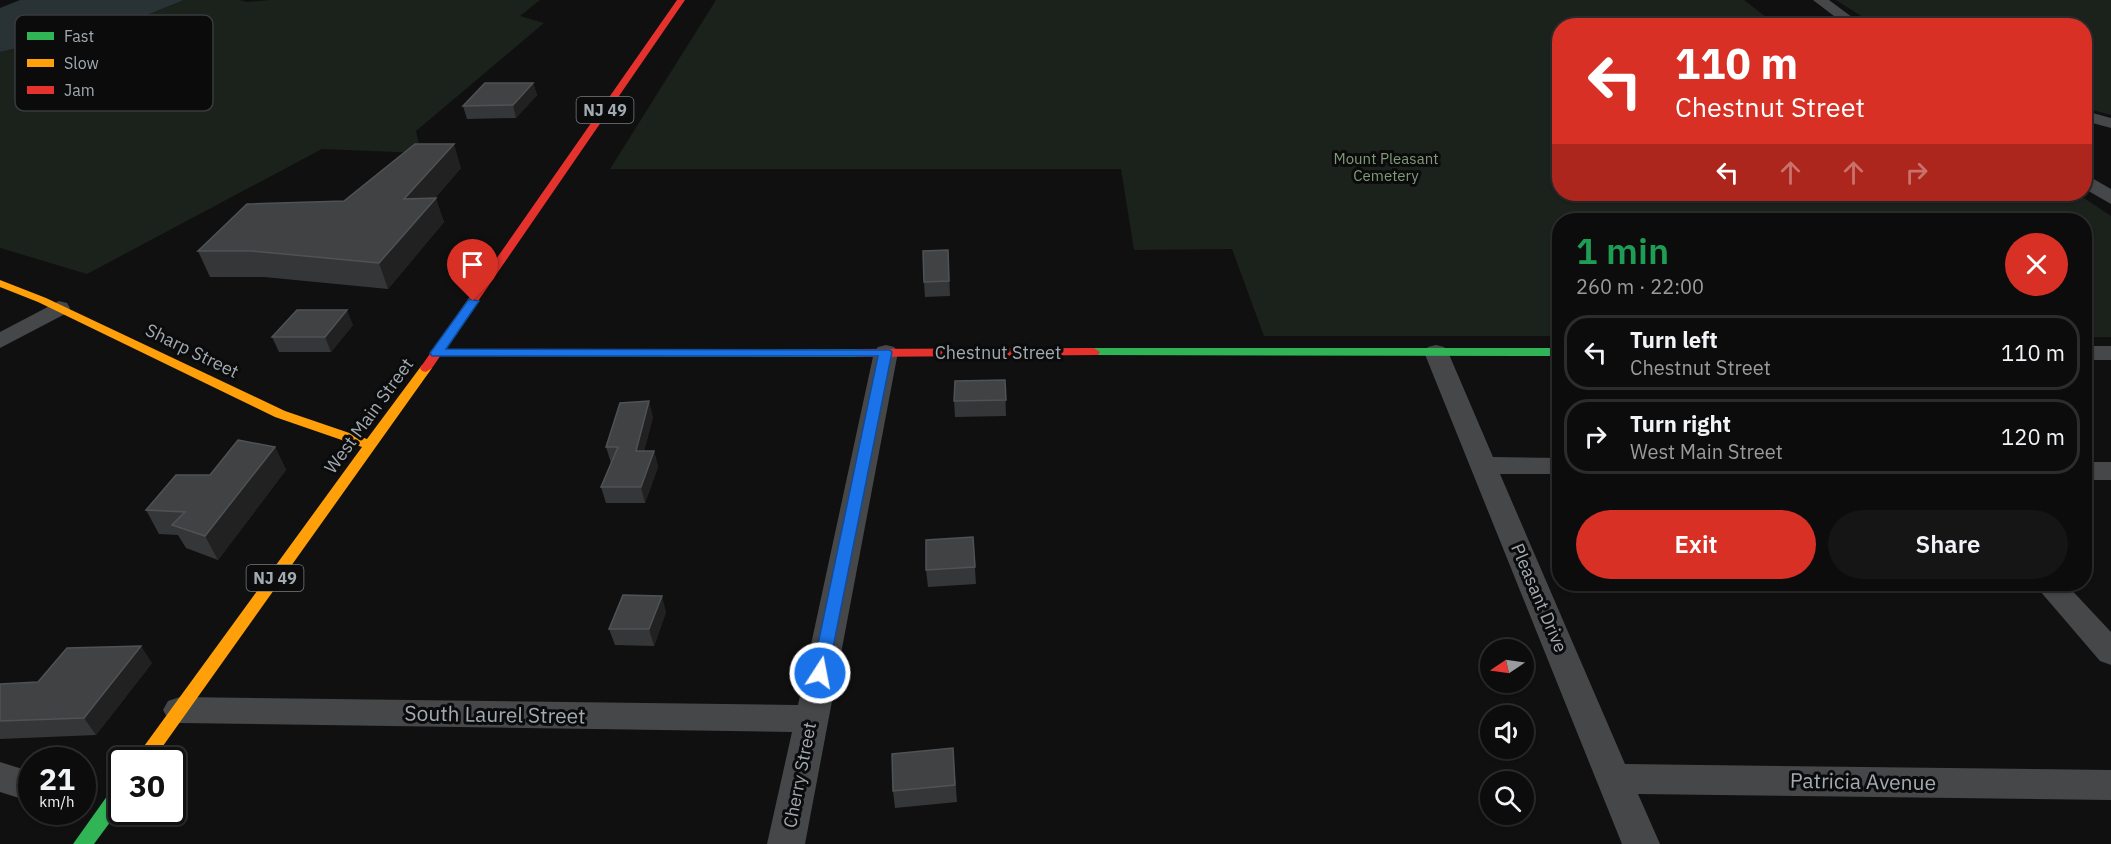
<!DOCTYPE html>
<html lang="en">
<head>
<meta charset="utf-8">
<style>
  body { margin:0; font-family:"IBM Plex Sans",sans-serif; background:#151516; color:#f1f3f6; height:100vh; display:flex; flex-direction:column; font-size:22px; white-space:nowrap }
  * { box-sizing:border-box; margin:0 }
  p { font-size:20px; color:#9a9b9d }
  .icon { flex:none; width:33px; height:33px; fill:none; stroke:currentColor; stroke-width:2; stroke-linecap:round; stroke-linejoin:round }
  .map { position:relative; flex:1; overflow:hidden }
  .sheet { position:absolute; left:1552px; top:213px; width:540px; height:378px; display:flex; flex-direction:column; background:#0c0c0d; border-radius:24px; box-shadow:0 2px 4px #0004,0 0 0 2px #2c2c2e }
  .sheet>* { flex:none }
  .top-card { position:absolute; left:1552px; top:18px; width:540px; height:183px; border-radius:24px; box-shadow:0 2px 4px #0004,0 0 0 2px #2c2c2e; background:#d93025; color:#fff; overflow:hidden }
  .needle { width:39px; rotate:257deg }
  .controls { position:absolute; left:1480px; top:639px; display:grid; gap:12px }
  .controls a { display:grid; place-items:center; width:54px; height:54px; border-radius:50%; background:#0c0c0d; box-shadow:0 2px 4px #0004,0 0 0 2px #2c2c2e; font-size:30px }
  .speed { position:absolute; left:18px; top:747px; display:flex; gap:12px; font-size:30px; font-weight:700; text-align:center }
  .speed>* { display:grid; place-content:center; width:78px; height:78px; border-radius:50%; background:#0c0c0d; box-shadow:0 2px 4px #0004,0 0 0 2px #2c2c2e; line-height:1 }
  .speed small { font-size:15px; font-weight:400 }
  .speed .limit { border:3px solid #111; border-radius:9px; background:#fff; color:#111 }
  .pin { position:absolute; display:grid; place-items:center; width:51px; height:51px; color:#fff; margin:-62px -26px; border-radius:50% 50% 50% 0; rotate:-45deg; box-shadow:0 0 6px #0007 }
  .pin .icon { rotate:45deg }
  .me { position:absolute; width:66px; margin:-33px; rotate:11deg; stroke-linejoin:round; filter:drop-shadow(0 0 4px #0008) }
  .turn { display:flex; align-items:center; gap:21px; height:126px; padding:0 24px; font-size:27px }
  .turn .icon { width:78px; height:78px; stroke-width:2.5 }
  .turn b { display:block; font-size:42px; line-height:51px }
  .lanes { display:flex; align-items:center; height:57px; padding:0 24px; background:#0003; justify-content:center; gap:30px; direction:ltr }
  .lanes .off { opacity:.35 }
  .round { display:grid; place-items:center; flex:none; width:63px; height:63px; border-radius:32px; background:#151516 }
  .summary { display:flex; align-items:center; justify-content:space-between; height:102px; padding:0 24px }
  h1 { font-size:36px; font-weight:600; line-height:45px; color:#1e9e55 }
  .button { display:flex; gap:12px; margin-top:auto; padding:12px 24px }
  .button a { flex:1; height:69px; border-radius:36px; background:#d93025; color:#fff; font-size:24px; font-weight:600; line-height:69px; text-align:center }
  .button a+a { background:#151516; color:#f1f3f6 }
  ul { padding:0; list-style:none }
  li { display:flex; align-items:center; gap:18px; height:75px; margin:0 12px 9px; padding:0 12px; border:3px solid #2c2c2e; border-radius:24px }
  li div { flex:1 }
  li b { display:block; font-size:22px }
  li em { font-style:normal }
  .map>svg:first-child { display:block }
</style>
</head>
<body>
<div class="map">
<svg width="2111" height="844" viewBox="0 0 2111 844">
  <rect width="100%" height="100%" fill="#101011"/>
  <!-- green -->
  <path fill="#1b211b" d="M 184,0 L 240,0 L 247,2 L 270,0 L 540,0 L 520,16 L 544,23 L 416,131 L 421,153 L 322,149 L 87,274 L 0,248 L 0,52 L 132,21 Z
    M 716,0 L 1744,0 L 1771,21 L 1831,21 L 1838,25 L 1560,26 L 1560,194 L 2078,194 L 2111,216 L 2111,337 L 2085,337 L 2085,220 L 1560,220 L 1560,336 L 1264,336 L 1232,249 L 1134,250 L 1121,169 L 610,169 Z
    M 1836,0 L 2111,0 L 2111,115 L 2085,108 L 2085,26 L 1875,25 Z"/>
  <!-- water -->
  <path fill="#293335" d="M 20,0 L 184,0 L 132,21 L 0,52 L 0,8 Z"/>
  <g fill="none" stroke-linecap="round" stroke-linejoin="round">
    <!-- street -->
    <path fill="#454749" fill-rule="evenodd" d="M 1813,0 L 1829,0 L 1864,26 L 1847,26 Z
      M 2085,111 L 2111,118 L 2111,128 L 2085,121 Z
      M 2085,174 L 2111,189 L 2111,204 L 2085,189 Z
      M 59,301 L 67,303 L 70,308 L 67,313 L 0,348 L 0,332 Z
      M 886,345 L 894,347 L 898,352 L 805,844 L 767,844 L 792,732 L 180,723 L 168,719 L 163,710 L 168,701 L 180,697 L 798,705 L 874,352 L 878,347 Z
      M 1436,345 L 1444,347 L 1448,352 L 1493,457 L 1560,458 L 1560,474 L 1500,474 L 1625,764 L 2111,770 L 2111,800 L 1638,794 L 1660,844 L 1622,844 L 1424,352 L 1428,347 Z
      M 2085,346 L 2111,346 L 2111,360 L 2085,360 Z
      M 2085,462 L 2111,462 L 2111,480 L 2085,480 Z
      M 2034,584 L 2066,584 L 2111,632 L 2111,665 L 2100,661 Z
      M 0,762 L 32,772 L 32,802 L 0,792 Z"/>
    <!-- fast -->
    <path fill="#30b455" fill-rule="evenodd" d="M 1094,348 L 1560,348 L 1560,356 L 1090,355 L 1088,352 Z
      M 437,349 L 857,349 L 863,353 L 857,357 L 433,356 L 431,353 L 433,350 Z
      M 122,783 L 122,806 L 94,844 L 73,844 L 115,785 Z"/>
    <!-- slow -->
    <path fill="#ff9f0a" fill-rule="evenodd" d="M 0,280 L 46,298 L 285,411 L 367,439 L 422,365 L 426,364 L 432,368 L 153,760 L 134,760 L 362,447 L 275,417 L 38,302 L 0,287 Z"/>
    <!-- jam -->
    <path fill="#e5322d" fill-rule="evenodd" d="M 677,0 L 685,0 L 432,368 L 426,372 L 422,371 L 420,368 Z
      M 1094,348 L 1100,352 L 1098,355 L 857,357 L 851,353 L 857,349 Z"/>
  </g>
  <!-- wall -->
  <path fill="#343637" d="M 533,83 L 537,95 L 516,118 L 467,119 L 463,106 Z
    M 461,168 L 435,198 L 444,222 L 388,289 L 264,277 L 210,277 L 198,251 L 344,201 Z
    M 948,250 L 950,296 L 925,297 L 924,282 Z
    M 353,325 L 331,352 L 279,352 L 272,337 Z
    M 1005,380 L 1006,416 L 955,417 L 954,401 Z
    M 653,417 L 644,451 L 654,451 L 658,467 L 645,503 L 606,503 L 601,487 L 611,463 L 606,447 Z
    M 275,447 L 286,470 L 218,560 L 186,548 L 178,535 L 159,534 L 146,510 L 210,475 Z
    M 973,537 L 976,584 L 928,587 L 926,570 Z
    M 666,612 L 654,646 L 615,645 L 609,629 Z
    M 152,663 L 96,735 L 0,739 L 0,684 L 38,682 Z
    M 953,748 L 957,802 L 895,808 L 893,791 Z"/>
  <!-- shaded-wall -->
  <path fill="#212122" d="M 533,83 L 537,95 L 516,118 L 513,105 Z
    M 454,144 L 461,168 L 413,223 L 404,199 Z
    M 436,198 L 444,222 L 388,289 L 379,263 Z
    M 347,310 L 353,325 L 331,352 L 325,337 Z
    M 649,401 L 653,417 L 640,467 L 636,451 Z
    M 275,447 L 286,470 L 218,560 L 205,536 Z
    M 654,451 L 658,467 L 645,503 L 641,487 Z
    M 662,596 L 666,612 L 654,646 L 649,629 Z
    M 141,646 L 152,663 L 96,735 L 84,718 Z"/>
  <!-- building -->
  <path fill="#404244" stroke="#4f5355" stroke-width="1.5" d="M 485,83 L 533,83 L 513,105 L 463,106 Z
    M 415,144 L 454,144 L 404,199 L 436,198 L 379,263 L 252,251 L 198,251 L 247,204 L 344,201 Z
    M 948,250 L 949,281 L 924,282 L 923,251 Z
    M 297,310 L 347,310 L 325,337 L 272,337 Z
    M 1005,380 L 1006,400 L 954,401 L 955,381 Z
    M 649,401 L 636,451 L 654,451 L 641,487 L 601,487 L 618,447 L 606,447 L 620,403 Z
    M 238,440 L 275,447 L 205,536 L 172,525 L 185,512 L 146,510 L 176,475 L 210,475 Z
    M 973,537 L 975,567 L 926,570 L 926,540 Z
    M 623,595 L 662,596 L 649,629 L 609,629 Z
    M 141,646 L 84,718 L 0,721 L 0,684 L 38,682 L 67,648 Z
    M 953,748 L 955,785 L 893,791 L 892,754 Z"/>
  <!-- route -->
  <path fill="#1a73e8" stroke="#114b97" stroke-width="1.5" d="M 469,299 L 479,301 L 446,349 L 890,350 L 892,352 L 827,678 L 814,678 L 812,673 L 878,356 L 432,356 L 430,353 Z"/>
  <g text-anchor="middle" stroke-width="6" stroke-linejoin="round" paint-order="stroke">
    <!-- far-park labels -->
    <g font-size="15" fill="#819b7a" stroke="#0b0b0c">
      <text x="1386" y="164">Mount Pleasant<tspan x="1386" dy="17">Cemetery</tspan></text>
    </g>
    <!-- shield labels -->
    <g fill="#0b0b0c" stroke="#757b80" stroke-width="1.5">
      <rect x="576.5" y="97" width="57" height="26" rx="4.5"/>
      <rect x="246.5" y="565" width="57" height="26" rx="4.5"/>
    </g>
    <g font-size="16" font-weight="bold" fill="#a2abb1">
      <text x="605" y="116">NJ 49</text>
      <text x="275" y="584">NJ 49</text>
    </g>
    <!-- street labels -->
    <g font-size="18" fill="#a2abb1" stroke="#0b0b0c">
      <text transform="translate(192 351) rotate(26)" y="6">Sharp Street</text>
      <text x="998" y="359">Chestnut Street</text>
      <text transform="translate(369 416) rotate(-54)" y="6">West Main Street</text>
      <text transform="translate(1539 598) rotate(67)" y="6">Pleasant Drive</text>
      <text transform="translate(800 775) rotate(-79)" y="6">Cherry Street</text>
    </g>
    <!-- near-street labels -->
    <g font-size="21" fill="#a2abb1" stroke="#0b0b0c">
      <text transform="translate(495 715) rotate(1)" y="7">South Laurel Street</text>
      <text transform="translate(1863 782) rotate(1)" y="7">Patricia Avenue</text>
    </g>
  </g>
  <!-- legend -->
  <rect x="15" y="15" width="198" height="96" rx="9" fill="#0b0b0c" stroke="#383b3e" stroke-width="1.5"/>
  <rect x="27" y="32" width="27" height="8" fill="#30b455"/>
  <rect x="27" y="59" width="27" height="8" fill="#ff9f0a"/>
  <rect x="27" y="86" width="27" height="8" fill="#e5322d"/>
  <g font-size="16" fill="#a2abb1">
    <text x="64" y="42">Fast</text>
    <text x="64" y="69">Slow</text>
    <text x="64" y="96">Jam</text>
  </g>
</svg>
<div class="controls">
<a><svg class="needle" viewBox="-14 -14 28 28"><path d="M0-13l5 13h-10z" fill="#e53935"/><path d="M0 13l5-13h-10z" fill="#9a9b9d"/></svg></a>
<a><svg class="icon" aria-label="sound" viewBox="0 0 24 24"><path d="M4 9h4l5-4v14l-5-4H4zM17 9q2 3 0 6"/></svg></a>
<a><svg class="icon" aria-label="search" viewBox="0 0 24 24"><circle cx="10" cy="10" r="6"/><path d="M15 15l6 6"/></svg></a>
</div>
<div class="speed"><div>21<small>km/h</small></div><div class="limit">30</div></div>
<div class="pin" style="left:473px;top:301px;background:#d93025"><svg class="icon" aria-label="arrive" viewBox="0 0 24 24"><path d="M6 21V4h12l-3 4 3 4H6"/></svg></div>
<svg class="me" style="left:820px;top:673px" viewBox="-20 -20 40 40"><circle r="17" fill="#1a73e8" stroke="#fff" stroke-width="3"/><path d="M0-11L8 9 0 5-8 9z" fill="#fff"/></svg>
<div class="top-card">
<div class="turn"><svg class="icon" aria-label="left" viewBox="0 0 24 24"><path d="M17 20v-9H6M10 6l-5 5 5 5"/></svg><div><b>110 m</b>Chestnut Street</div></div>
<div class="lanes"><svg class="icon" aria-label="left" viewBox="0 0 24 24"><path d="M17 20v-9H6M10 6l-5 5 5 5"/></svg><svg class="icon off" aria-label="ahead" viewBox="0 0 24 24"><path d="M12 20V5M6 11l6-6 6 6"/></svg><svg class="icon off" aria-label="ahead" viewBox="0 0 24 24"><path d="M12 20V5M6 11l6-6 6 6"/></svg><svg class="icon off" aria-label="right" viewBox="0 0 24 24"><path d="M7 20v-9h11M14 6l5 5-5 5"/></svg></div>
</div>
<section class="sheet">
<div class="summary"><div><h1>1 min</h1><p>260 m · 22:00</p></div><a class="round" style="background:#d93025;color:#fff"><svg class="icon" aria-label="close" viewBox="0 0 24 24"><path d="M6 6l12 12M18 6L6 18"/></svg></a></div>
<ul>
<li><svg class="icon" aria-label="left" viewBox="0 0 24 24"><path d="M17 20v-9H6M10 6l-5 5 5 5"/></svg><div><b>Turn left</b><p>Chestnut Street</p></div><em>110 m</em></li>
<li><svg class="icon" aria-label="right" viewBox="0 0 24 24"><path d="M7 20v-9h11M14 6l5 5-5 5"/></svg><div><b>Turn right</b><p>West Main Street</p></div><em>120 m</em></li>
</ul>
<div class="button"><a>Exit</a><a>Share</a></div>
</section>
</div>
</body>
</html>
